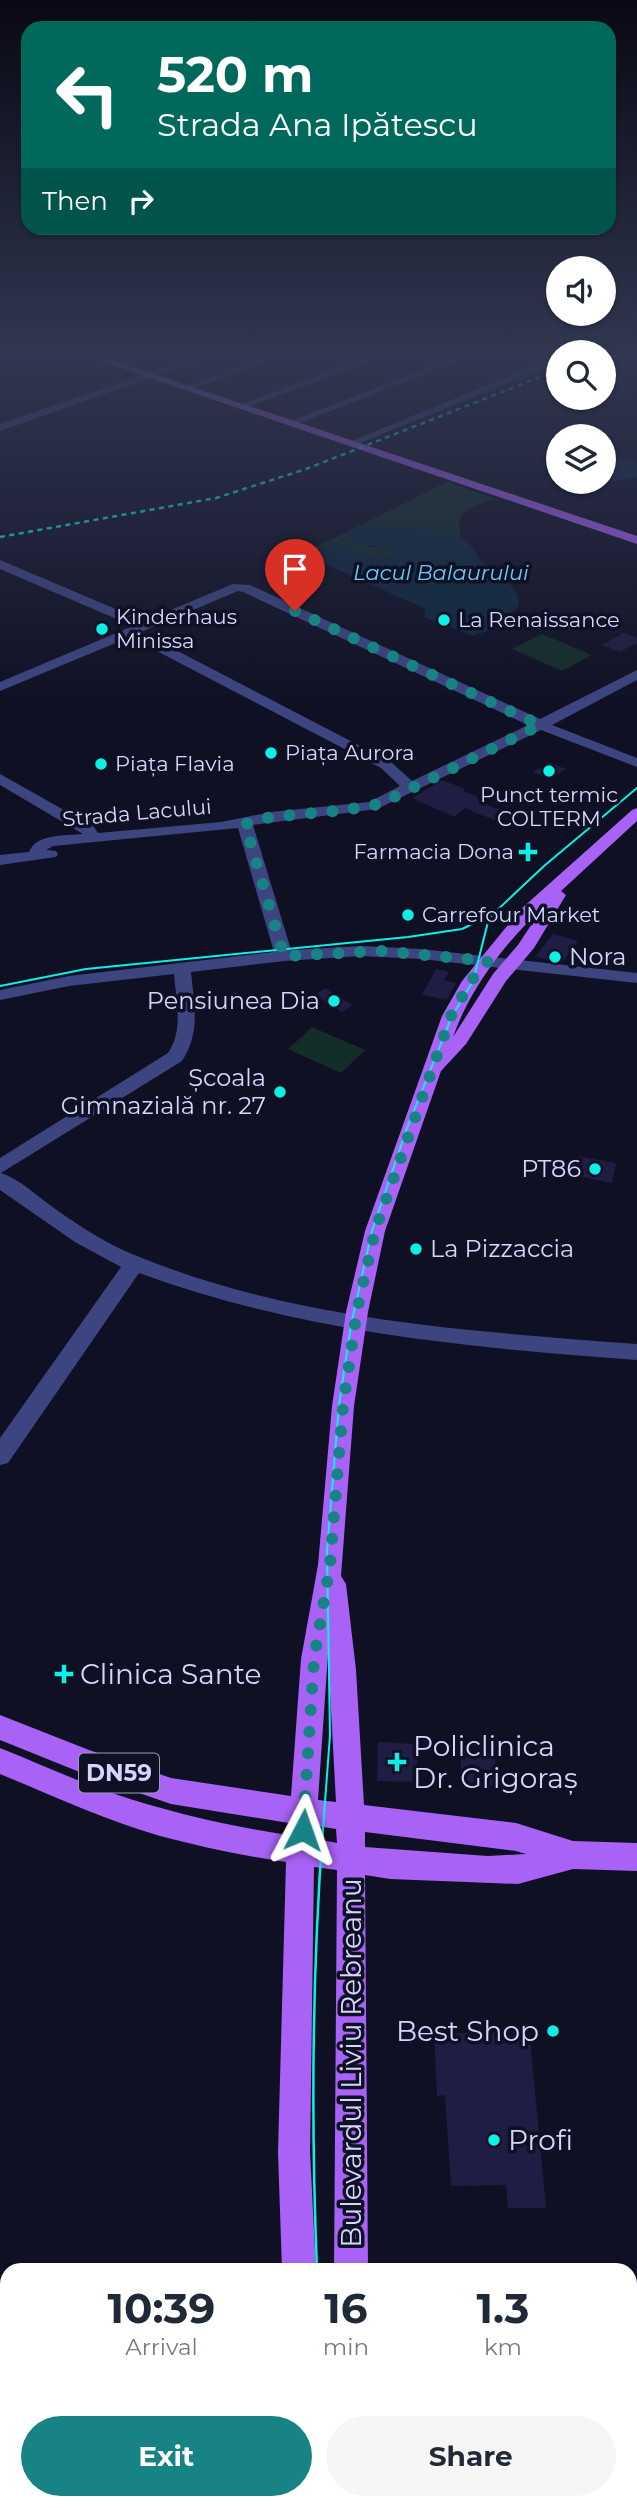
<!DOCTYPE html>
<html lang="en">
<head>
<meta charset="utf-8">
<style>
  body { margin:0; font-family:Montserrat,sans-serif; background:#f6f6f7; color:#1f2937; height:100vh; display:flex; flex-direction:column; font-size:26px; white-space:nowrap }
  * { box-sizing:border-box; margin:0 }
  p { font-size:23px; color:#747a83 }
  .icon { flex:none; width:38px; height:38px; fill:none; stroke:currentColor; stroke-width:2; stroke-linecap:round; stroke-linejoin:round }
  .map { position:relative; flex:1; overflow:hidden }
  .sheet { position:absolute; left:0px; top:2263px; width:637px; height:247px; display:flex; flex-direction:column; background:#fff; border-radius:21px 21px 0 0; box-shadow:0 2px 5px #0004 }
  .sheet>* { flex:none }
  .hud { position:absolute; left:21px; top:21px; width:595px; height:214px; border-radius:21px; box-shadow:0 2px 5px #0004; background:#00695c; color:#fff; overflow:hidden }
  .fabs { position:absolute; left:546px; top:256px; display:grid; gap:14px }
  .fabs a { display:grid; place-items:center; width:70px; height:70px; border-radius:50%; background:#fff; box-shadow:0 2px 5px #0004; font-size:35px }
  .pin { position:absolute; display:grid; place-items:center; width:60px; height:60px; color:#fff; margin:-72px -30px; border-radius:50% 50% 50% 0; rotate:-45deg; box-shadow:0 0 7px #0007 }
  .pin .icon { rotate:45deg }
  .me { position:absolute; width:77px; margin:-38px; rotate:4deg; stroke-linejoin:round; filter:drop-shadow(0 0 5px #0008) }
  .turn { display:flex; align-items:center; gap:24px; height:147px; padding:0 21px; font-size:32px }
  .turn .icon { width:91px; height:91px; stroke-width:2.5 }
  .turn b { display:block; font-size:49px; line-height:60px }
  .then { display:flex; align-items:center; height:66px; padding:0 21px; background:#0003; gap:14px; font-size:26px }
  .eta { display:flex; justify-content:space-evenly; align-items:center; height:119px; text-align:center }
  .eta b { font-size:42px; font-weight:700; line-height:49px }
  .button { display:flex; gap:14px; margin-top:auto; padding:14px 21px }
  .button a { flex:1; height:80px; border-radius:42px; background:#178385; color:#fff; font-size:28px; font-weight:700; line-height:80px; text-align:center }
  .button a+a { background:#f6f6f7; color:#1f2937 }
  .map>svg:first-child { display:block }
</style>
</head>
<body>
<div class="map">
<svg width="637" height="2508" viewBox="0 0 637 2508">
  <rect width="100%" height="100%" fill="#101024"/>
  <!-- green -->
  <path fill="#132d28" d="M 447,482 L 496,499 C 484,502 459,508 459,525 C 459,530 461,533 461,537 L 436,532 L 357,528 L 368,547 L 382,547 L 392,552 L 392,555 C 377,565 350,548 335,542 L 313,553 L 308,551 Z
    M 542,634 L 592,655 L 562,671 L 512,649 Z
    M 312,1027 L 365,1050 L 341,1073 L 288,1049 Z"/>
  <!-- water -->
  <path fill="#0d273f" d="M 620,457 L 629,458 L 637,465 L 637,477 L 600,484 L 597,481 L 604,481 L 604,464 Z
    M 375,527 C 398,529 447,527 466,541 C 475,547 476,559 486,565 C 499,575 520,587 519,605 L 499,627 L 473,636 L 424,617 L 426,609 L 331,567 L 314,557 L 313,553 L 334,542 L 374,557 L 390,557 L 392,552 C 377,544 360,547 346,536 L 357,528 Z"/>
  <!-- building -->
  <path fill="#1f1d43" d="M 624,633 L 637,638 L 637,643 L 620,652 L 602,645 Z
    M 549,762 L 566,769 L 550,779 L 533,772 Z
    M 442,780 L 465,789 L 463,791 L 478,797 L 476,798 L 484,803 L 505,812 L 494,820 L 465,808 L 454,817 L 412,798 Z
    M 553,934 L 578,941 L 563,962 L 535,957 Z
    M 436,969 L 449,972 L 444,980 L 456,983 L 447,1000 L 422,995 Z
    M 325,988 L 339,997 L 353,1005 L 342,1012 L 314,995 Z
    M 578,1156 L 616,1163 L 612,1183 L 573,1175 Z
    M 378,1742 L 417,1744 L 417,1782 L 377,1781 Z
    M 482,1747 L 495,1747 L 496,1786 L 461,1785 L 461,1755 L 482,1756 Z
    M 434,2033 L 495,2033 L 496,2039 L 530,2039 L 546,2208 L 508,2208 L 506,2185 L 451,2186 L 445,2095 L 437,2096 Z"/>
  <g fill="none" stroke-linecap="round" stroke-linejoin="round">
    <!-- minor -->
    <path fill="#3d4580" fill-rule="evenodd" d="M 198,356 L 213,356 L 0,431 L 0,424 Z
      M 268,356 L 283,356 L 190,390 L 181,388 Z
      M 370,356 L 385,356 L 245,408 L 236,406 Z
      M 457,356 L 471,356 L 295,425 L 286,423 Z
      M 558,356 L 558,362 L 356,445 L 347,443 Z
      M 0,560 L 144,621 L 233,584 L 250,585 L 540,719 L 637,670 L 637,680 L 552,725 L 637,758 L 637,767 L 541,730 L 377,809 L 253,825 L 291,950 L 361,946 L 421,949 L 637,973 L 637,983 L 421,959 L 361,956 L 284,961 L 191,972 C 194,1005 201,1032 182,1061 L 1,1173 C 20,1179 38,1197 54,1208 C 82,1228 110,1246 142,1258 C 299,1321 470,1331 637,1344 L 637,1360 C 463,1347 304,1333 139,1273 L 8,1463 L 0,1465 L 0,1438 L 121,1267 L 75,1242 L 0,1190 L 0,1158 L 168,1053 C 184,1030 176,1000 174,974 L 69,986 L 0,1000 L 0,990 L 69,976 L 274,952 L 238,828 L 53,846 L 46,850 L 56,851 L 58,854 L 56,857 L 0,865 L 0,855 L 29,852 C 37,833 65,836 83,834 L 0,785 L 0,774 L 94,827 L 98,833 L 221,822 L 271,812 L 369,802 L 400,786 L 381,768 L 130,637 L 0,691 L 0,682 L 133,626 L 0,569 ZM 238,591 L 243,592 L 528,725 L 412,781 L 391,762 L 141,632 Z"/>
    <!-- major -->
    <path fill="#a862f6" fill-rule="evenodd" d="M 85,356 L 100,356 L 637,536 L 637,544 Z
      M 637,808 L 637,821 L 561,891 L 566,895 L 534,948 L 506,981 L 466,1044 L 441,1071 L 385,1231 L 368,1312 L 354,1406 L 341,1576 L 346,1584 L 356,1670 L 364,1805 L 516,1823 L 573,1841 L 637,1843 L 637,1871 L 573,1869 L 518,1884 L 390,1879 L 365,1875 L 368,2270 L 334,2270 L 337,1870 L 314,1867 L 310,2152 L 316,2270 L 282,2270 L 278,2152 L 286,1862 C 244,1856 202,1847 160,1836 C 105,1820 53,1796 0,1774 L 0,1748 C 38,1763 76,1781 115,1794 C 172,1813 229,1826 288,1835 L 289,1823 L 171,1804 L 87,1775 L 0,1740 L 0,1715 L 89,1750 L 171,1778 L 291,1796 L 301,1659 L 318,1565 L 332,1406 L 346,1312 L 365,1231 L 442,1016 L 462,981 L 521,909 L 632,810 ZM 541,910 L 518,945 L 493,974 L 453,1037 C 469,991 505,942 541,910 ZM 328,1654 L 336,1802 L 318,1800 ZM 317,1826 L 336,1829 L 337,1843 L 316,1839 ZM 365,1832 L 516,1851 L 526,1854 L 488,1856 L 365,1847 Z
      M 289,2502 L 325,2502 L 325,2508 L 289,2508 Z
      M 343,2502 L 379,2502 L 380,2508 L 344,2508 Z"/>
    <!-- tram-far1 -->
    <path stroke="#0df0e5" stroke-width="2" d="M 0,986 L 86,969 L 408,937 L 462,929 L 493,914 L 544,866 L 637,788
      M 323,1829 L 330,1735 L 327,1551 L 339,1405 L 351,1325 L 372,1231 L 407,1128 L 452,1016 L 473,981 L 488,922 L 493,914"/>
    <!-- tram -->
    <path stroke="#0df0e5" stroke-width="2.5" d="M 317,2270 C 311,2123 312,1974 323,1827
      M 327,2502 L 327,2508
      M 338,2502 L 339,2508"/>
    <!-- rail -->
    <path stroke="#0df0e5" stroke-width="2.5" stroke-dasharray="5 4.5" stroke-linecap="butt" d="M 0,537 L 216,498 L 306,469 L 558,370"/>
  </g>
  <!-- sky -->
  <linearGradient id="sky" x2="0" y2="1"><stop stop-color="#090914"/><stop offset="0.5" stop-color="#313750"/><stop offset="1" stop-color="#313750" stop-opacity="0"/></linearGradient>
  <rect width="637" height="707" fill="url(#sky)"/>
  <g fill="none" stroke-linecap="round" stroke-linejoin="round">
    <!-- route -->
    <path stroke="#178385" stroke-width="12" stroke-dasharray="0 21.6" d="M 295,611 L 540,725 L 380,804 L 345,810 L 271,817 L 245,824 L 284,956 L 382,951 L 488,961 L 471,981 L 451,1016 L 375,1231 L 357,1311 L 343,1406 L 330,1565 L 314,1659 L 303,1830"/>
  </g>
  <!-- markers -->
  <g fill="#0df0e5" stroke="#101024" stroke-width="2.5">
    <circle cx="444" cy="620" r="7"/>
    <circle cx="102" cy="629" r="7"/>
    <circle cx="271" cy="753" r="7"/>
    <circle cx="101" cy="764" r="7"/>
    <circle cx="549" cy="771" r="7"/>
    <path d="M524.5 841.5h7v7h7v7h-7v7h-7v-7h-7v-7h7z"/>
    <circle cx="408" cy="915" r="7"/>
    <circle cx="555" cy="957" r="7"/>
    <circle cx="334" cy="1001" r="7"/>
    <circle cx="280" cy="1092" r="7"/>
    <circle cx="595" cy="1169" r="7"/>
    <circle cx="416" cy="1249" r="7"/>
    <path d="M60.5 1663.5h7v7h7v7h-7v7h-7v-7h-7v-7h7z"/>
    <path d="M393.5 1751.5h7v7h7v7h-7v7h-7v-7h-7v-7h7z"/>
    <circle cx="553" cy="2031" r="7"/>
    <circle cx="494" cy="2140" r="7"/>
  </g>
  <g text-anchor="middle" stroke-width="7" stroke-linejoin="round" paint-order="stroke">
    <!-- far-water labels -->
    <g font-size="21" font-style="italic" fill="#68caf7" stroke="#101024">
      <text x="441" y="580">Lacul Balaurului</text>
    </g>
    <!-- far-poi labels -->
    <g font-size="21" fill="#d4d6fd" stroke="#101024" text-anchor="start">
      <text x="116" y="624">Kinderhaus<tspan x="116" dy="24">Minissa</tspan></text>
      <text x="458" y="627">La Renaissance</text>
      <text x="285" y="760">Piața Aurora</text>
      <text x="115" y="771">Piața Flavia</text>
      <text x="549" y="802" text-anchor="middle">Punct termic<tspan x="549" dy="24">COLTERM</tspan></text>
      <text x="514" y="859" text-anchor="end">Farmacia Dona</text>
      <text x="422" y="922">Carrefour Market</text>
    </g>
    <!-- far-street labels -->
    <g font-size="21" fill="#d4d6fd" stroke="#101024">
      <text transform="translate(137 813) rotate(-5)" y="7">Strada Lacului</text>
    </g>
    <!-- shield labels -->
    <rect fill="#101024" stroke="#999bbc" stroke-width="2" x="79" y="1753.5" width="80" height="39" rx="5"/>
    <g font-size="23" font-weight="bold" fill="#d4d6fd">
      <text x="119" y="1781">DN59</text>
    </g>
    <!-- poi labels -->
    <g font-size="24" fill="#d4d6fd" stroke="#101024" text-anchor="end">
      <text x="569" y="965" text-anchor="start">Nora</text>
      <text x="320" y="1009">Pensiunea Dia</text>
      <text x="266" y="1086">Școala<tspan x="266" dy="28">Gimnazială nr. 27</tspan></text>
      <text x="581" y="1177">PT86</text>
      <text x="430" y="1257" text-anchor="start">La Pizzaccia</text>
    </g>
    <!-- near-poi labels -->
    <g font-size="28" fill="#d4d6fd" stroke="#101024" text-anchor="start">
      <text x="80" y="1684">Clinica Sante</text>
      <text x="413" y="1756">Policlinica<tspan x="413" dy="32">Dr. Grigoraș</tspan></text>
      <text x="539" y="2041" text-anchor="end">Best Shop</text>
      <text x="508" y="2150">Profi</text>
    </g>
    <!-- near-street labels -->
    <g font-size="28" fill="#d4d6fd" stroke="#101024">
      <text transform="translate(351 2063) rotate(-90)" y="10">Bulevardul Liviu Rebreanu</text>
    </g>
  </g>
</svg>
<div class="fabs">
<a><svg class="icon" aria-label="sound" viewBox="0 0 24 24"><path d="M4 9h4l5-4v14l-5-4H4zM17 9q2 3 0 6"/></svg></a>
<a><svg class="icon" aria-label="search" viewBox="0 0 24 24"><circle cx="10" cy="10" r="6"/><path d="M15 15l6 6"/></svg></a>
<a><svg class="icon" aria-label="layers" viewBox="0 0 24 24"><path d="M12 4l9 5-9 5-9-5zM3 14l9 5 9-5"/></svg></a>
</div>
<div class="pin" style="left:295px;top:611px;background:#d93025"><svg class="icon" aria-label="arrive" viewBox="0 0 24 24"><path d="M6 21V4h12l-3 4 3 4H6"/></svg></div>
<svg class="me" style="left:303px;top:1830px" viewBox="-20 -20 40 40"><path d="M0-17L14 15 0 8-14 15z" fill="#178385" stroke="#fff" stroke-width="4"/></svg>
<div class="hud">
<div class="turn"><svg class="icon" aria-label="left" viewBox="0 0 24 24"><path d="M17 20v-9H6M10 6l-5 5 5 5"/></svg><div><b>520 m</b>Strada Ana Ipătescu</div></div>
<div class="then">Then<svg class="icon" aria-label="right" viewBox="0 0 24 24"><path d="M7 20v-9h11M14 6l5 5-5 5"/></svg></div>
</div>
<section class="sheet">
<div class="eta">
<div><b>10:39</b><p>Arrival</p></div>
<div><b>16</b><p>min</p></div>
<div><b>1.3</b><p>km</p></div>
</div>
<div class="button"><a>Exit</a><a>Share</a></div>
</section>
</div>
</body>
</html>
